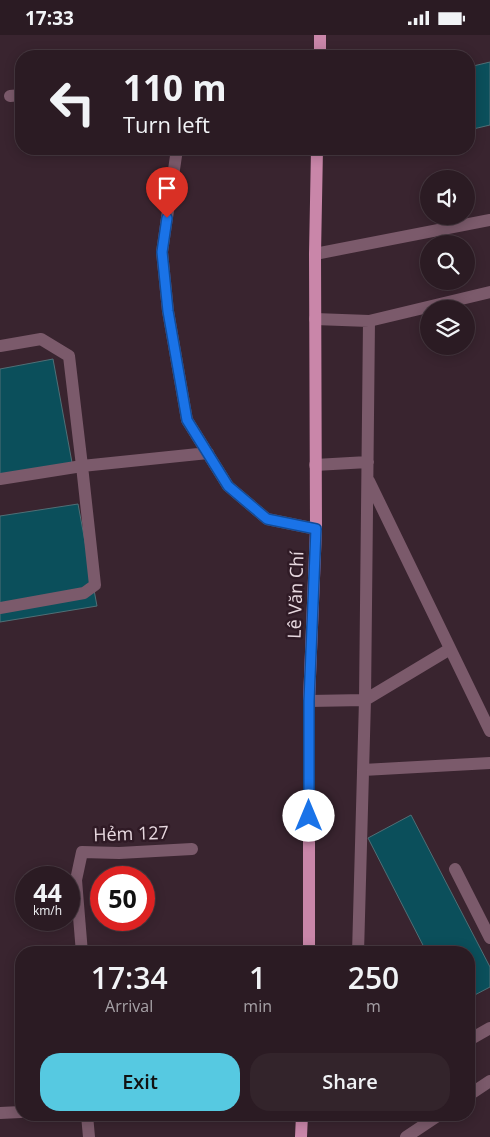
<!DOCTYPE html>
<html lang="en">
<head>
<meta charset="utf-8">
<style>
  body { margin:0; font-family:"Open Sans",sans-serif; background:#33242b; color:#f1f3f6; height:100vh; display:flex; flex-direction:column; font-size:19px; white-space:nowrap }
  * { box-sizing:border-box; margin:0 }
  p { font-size:16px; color:#a6a1a6 }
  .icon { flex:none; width:28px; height:28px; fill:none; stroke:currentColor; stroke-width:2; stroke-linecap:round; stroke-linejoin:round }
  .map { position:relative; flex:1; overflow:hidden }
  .panel { position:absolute; left:15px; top:911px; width:460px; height:175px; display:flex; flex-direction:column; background:#2b1b23; border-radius:20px; box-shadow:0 2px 12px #0003,0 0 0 1px #473941 }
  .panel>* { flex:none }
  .hud { position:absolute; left:15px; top:15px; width:460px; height:105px; border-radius:20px; box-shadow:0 2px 12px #0003,0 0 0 1px #473941; background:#2b1b23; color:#f1f3f6; overflow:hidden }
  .buttons { position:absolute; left:420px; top:135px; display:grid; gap:10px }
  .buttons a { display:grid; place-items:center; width:55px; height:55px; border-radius:50%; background:#2b1b23; box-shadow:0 2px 12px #0003,0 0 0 1px #473941; font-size:25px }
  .speed { position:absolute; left:15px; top:831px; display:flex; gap:10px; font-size:25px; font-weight:700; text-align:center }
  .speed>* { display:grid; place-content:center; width:65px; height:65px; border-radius:50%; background:#2b1b23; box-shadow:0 2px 12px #0003,0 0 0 1px #473941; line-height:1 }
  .speed small { font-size:12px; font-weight:400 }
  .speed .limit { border:8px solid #d22; background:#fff; color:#111 }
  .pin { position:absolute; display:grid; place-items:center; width:42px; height:42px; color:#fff; margin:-51px -21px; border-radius:50% 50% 50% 0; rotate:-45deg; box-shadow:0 0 5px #0007 }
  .pin .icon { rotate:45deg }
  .me { position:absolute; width:55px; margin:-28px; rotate:0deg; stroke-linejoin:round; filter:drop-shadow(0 0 4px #0008) }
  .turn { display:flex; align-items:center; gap:18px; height:105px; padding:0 25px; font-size:22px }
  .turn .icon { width:65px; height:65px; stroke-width:2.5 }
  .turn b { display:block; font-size:35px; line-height:42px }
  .eta { display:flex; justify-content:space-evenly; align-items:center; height:85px; text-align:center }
  .eta b { font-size:30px; font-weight:600; line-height:35px }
  .button { display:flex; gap:10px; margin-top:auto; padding:10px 25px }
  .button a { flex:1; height:58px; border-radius:20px; background:#56c9e1; color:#111; font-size:20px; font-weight:600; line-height:58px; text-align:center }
  .button a+a { background:#33242b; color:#f1f3f6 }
  .status { display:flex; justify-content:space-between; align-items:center; height:35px; padding:0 25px; background:#2b1b23; direction:ltr }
  .status svg { height:14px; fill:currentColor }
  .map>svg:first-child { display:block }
</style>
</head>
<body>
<div class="status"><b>17:33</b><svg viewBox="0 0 49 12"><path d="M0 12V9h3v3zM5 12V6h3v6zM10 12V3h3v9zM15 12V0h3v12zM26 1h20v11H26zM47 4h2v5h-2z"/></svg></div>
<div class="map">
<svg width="490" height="1102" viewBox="0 0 490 1102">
  <rect width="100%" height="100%" fill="#39242f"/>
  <!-- building -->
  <path fill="#0b4f5b" stroke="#506f76" d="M 490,27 L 490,90 L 469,95 L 469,32 Z
    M 53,324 L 73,433 L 0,442 L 0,334 Z
    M 78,469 L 97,571 L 0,587 L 0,481 Z
    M 411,780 L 490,932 L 490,952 L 469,963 L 469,918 L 427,918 L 368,803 Z"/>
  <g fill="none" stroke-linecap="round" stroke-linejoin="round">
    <!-- minor -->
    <path stroke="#7b5a6b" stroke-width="12" d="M 10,61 L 21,60
      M 177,114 L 162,217 L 168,276 L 187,385 L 228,451 L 267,484 L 316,494
      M 315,219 L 490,185
      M 315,284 L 369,286 L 490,257
      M 0,311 L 41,304 L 69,321 L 82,431 L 0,444
      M 315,430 L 368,427
      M 369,446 L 490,696
      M 0,573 L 84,558 L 95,550 L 82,431 L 208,418
      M 309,666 L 365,665 L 450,614
      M 363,735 L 490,728
      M 455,834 L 490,903
      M 82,918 L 76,845 L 82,817 L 119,818 L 192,814
      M 358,918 L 365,665 L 369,286
      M 469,1005 L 490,993
      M 469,1060 L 490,1046
      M 0,1078 L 21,1077
      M 87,1080 L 89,1102
      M 406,1102 L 439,1080"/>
    <!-- major -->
    <path stroke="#c986a9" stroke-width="12" d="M 320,21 L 320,0
      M 309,918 L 309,666 L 316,494 L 315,219 L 317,114
      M 301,1102 L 302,1080"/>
  </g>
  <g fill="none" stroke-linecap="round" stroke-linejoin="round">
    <defs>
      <path id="route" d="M 167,183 L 162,217 L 168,276 L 187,385 L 228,451 L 267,484 L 316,494 L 309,666 L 309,781"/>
    </defs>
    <!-- route casing -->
    <use href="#route" stroke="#114b97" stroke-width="12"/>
    <!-- route -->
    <use href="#route" stroke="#1a73e8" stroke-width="9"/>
  </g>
  <g text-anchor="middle" stroke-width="5" stroke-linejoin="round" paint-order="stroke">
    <!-- street labels -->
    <g font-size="18" fill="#e7d8df" stroke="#2f1a25">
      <text transform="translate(296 560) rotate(-88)" y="6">Lê Văn Chí</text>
      <text transform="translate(131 799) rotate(-2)" y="6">Hẻm 127</text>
    </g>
  </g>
</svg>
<div class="buttons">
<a><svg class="icon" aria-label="sound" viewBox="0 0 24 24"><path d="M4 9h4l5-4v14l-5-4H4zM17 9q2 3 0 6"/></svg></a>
<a><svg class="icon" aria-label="search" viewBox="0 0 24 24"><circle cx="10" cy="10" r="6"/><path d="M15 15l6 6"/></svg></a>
<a><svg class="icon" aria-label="layers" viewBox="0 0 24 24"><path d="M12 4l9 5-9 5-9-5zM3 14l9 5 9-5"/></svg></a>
</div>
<div class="speed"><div>44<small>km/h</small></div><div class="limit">50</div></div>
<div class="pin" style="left:167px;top:183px;background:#d93025"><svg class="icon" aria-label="arrive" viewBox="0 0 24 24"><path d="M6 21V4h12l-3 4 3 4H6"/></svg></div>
<svg class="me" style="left:309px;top:781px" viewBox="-20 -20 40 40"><circle r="19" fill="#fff"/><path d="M0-13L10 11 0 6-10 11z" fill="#1a73e8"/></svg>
<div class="hud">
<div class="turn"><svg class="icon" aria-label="left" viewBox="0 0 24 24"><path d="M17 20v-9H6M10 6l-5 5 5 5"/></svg><div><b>110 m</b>Turn left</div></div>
</div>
<section class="panel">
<div class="eta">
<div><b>17:34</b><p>Arrival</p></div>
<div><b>1</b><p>min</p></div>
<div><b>250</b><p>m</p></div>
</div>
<div class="button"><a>Exit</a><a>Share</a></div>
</section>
</div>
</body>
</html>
